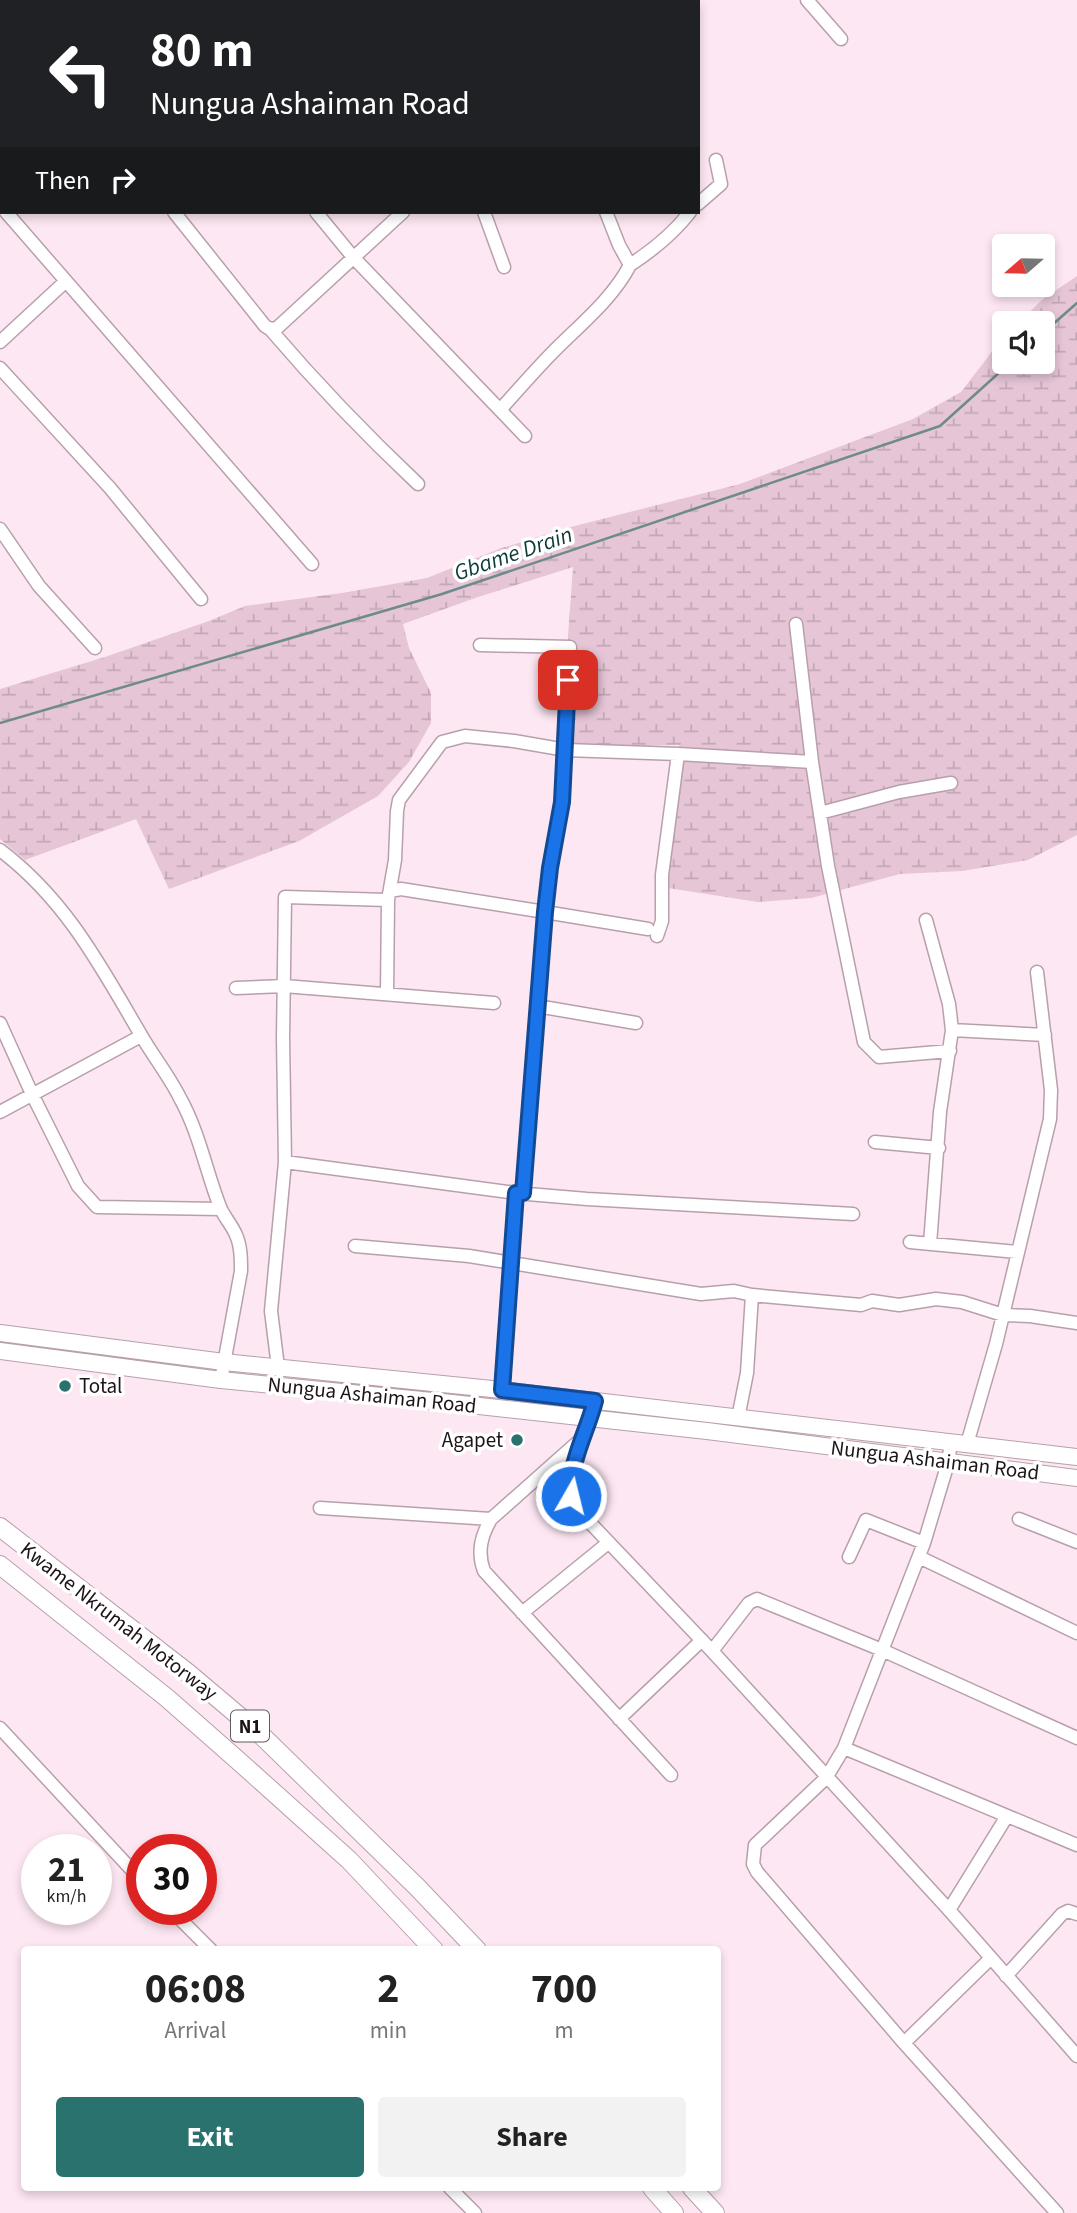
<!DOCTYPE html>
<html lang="en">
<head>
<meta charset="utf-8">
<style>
  body { margin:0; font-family:"Source Sans 3",sans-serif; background:#f2f2f2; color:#222; height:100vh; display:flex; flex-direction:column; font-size:26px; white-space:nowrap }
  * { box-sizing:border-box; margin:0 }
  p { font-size:23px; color:#767676 }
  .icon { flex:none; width:38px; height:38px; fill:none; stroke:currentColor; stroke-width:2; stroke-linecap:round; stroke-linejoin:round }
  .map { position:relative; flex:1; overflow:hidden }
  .details { position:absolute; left:21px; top:1946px; width:700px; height:245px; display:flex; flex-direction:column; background:#fff; border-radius:7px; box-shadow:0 4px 10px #0003 }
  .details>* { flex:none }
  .banner { position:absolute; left:0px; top:0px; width:700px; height:214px; box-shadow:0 4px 10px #0003; background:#202124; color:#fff; overflow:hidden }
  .needle { width:46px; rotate:250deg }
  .buttons { position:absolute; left:992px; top:234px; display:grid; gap:14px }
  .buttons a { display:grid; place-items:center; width:63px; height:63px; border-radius:7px; background:#fff; box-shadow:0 4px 10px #0003; font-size:35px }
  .speed { position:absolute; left:21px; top:1834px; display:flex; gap:14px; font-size:35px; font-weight:700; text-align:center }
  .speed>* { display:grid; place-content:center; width:91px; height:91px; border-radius:50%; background:#fff; box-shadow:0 4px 10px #0003; line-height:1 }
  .speed small { font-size:18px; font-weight:400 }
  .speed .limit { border:10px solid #d22; background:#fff; color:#111 }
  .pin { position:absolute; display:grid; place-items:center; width:60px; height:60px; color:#fff; margin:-30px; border-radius:14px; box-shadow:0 4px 10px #0006 }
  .me { position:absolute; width:77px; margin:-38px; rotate:8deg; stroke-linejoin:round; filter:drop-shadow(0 0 5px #0008) }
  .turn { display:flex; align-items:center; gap:24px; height:147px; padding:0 35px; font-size:32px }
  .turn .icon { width:91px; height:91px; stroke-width:2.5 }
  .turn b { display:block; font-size:49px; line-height:60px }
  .then { display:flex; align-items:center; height:66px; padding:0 35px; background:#0003; gap:14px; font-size:26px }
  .eta { display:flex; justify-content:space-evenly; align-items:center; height:119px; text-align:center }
  .eta b { font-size:42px; font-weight:700; line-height:49px }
  .primary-button { display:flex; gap:14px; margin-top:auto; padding:14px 35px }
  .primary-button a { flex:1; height:80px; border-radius:7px; background:#29726d; color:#fff; font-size:28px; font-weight:700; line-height:80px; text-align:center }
  .primary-button a+a { background:#f2f2f2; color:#222 }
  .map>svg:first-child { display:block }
</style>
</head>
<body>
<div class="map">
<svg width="1077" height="2213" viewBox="0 0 1077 2213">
  <defs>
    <pattern id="wetland-marsh" width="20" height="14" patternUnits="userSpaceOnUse" patternTransform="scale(1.75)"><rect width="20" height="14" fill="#e5c5d6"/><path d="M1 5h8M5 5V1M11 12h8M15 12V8" fill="none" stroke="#c4a8b7"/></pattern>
  </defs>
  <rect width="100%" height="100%" fill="#fde7f3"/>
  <!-- wetland -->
  <path fill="url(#wetland-marsh)" d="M 1077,276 L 1077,835 L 1028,860 L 962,871 L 900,874 L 811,898 L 758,902 L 668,888 L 679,745 L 560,747 L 573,567 L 478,597 L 403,624 L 409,648 L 431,693 L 431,723 L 409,762 L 378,796 L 299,841 L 169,889 L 136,819 L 25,860 L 0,839 L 0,689 L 105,657 L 209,621 L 245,606 L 342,593 L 427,578 L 499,549 L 563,529 L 740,484 L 913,419 L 961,392 L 1004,336 L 1004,362 L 1043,362 L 1043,324 L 1017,324 L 1043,299 Z"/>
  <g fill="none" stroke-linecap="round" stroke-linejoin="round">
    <!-- stream -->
    <path stroke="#6d8b89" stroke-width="2.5" d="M 1043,333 L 1077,303
      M 0,723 L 442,594 L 940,426 L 1011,362"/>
    <defs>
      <path id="minor" d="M 136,0 L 137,2
        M 312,0 L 312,2
        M 438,0 L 438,2
        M 559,0 L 560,2
        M 650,0 L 651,2
        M 807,0 L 841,39
        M 271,2 L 276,0
        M 636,2 L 638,0
        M 0,8 L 2,10
        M 698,204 L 721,184 L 716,160
        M 6,212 L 312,564
        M 174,212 L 265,326 L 270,329 L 277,328 L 403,212
        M 316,212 L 353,257 L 525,436
        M 484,212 L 504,267
        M 630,265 C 653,250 673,234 690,212
        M 270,329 C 317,384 366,435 418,484
        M 0,342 L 66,281
        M 0,368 L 110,488 L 201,599
        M 500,410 C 518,390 536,369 555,350 C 581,324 613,298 630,265 L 619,245 L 606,212
        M 0,529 L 39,586 L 95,648
        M 796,624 L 812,762
        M 678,754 L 812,762 L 828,866 L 864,1042 L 879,1057 L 950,1051
        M 820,813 L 899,792 L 951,783
        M 0,850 C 66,900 100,965 141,1035 C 153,1056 169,1076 180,1098 C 199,1132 206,1171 220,1207 C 224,1217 232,1225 236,1235 C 241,1246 241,1259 241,1271 L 221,1380
        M 390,891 L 401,889 L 545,912 L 550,868 L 562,802 L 570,647 L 480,645
        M 926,920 L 949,1004 L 952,1030 L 940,1112 L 930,1244
        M 236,988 L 284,986 L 494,1003
        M 387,994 L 388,900 L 395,860 L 397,811 L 399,800 L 442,742 L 465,736 L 514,741 L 566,750 L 678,754 L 662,875 L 662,921 L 657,936
        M 537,1006 L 636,1023
        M 0,1023 L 32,1094 L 78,1186 L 97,1207 L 221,1209
        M 952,1030 L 1045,1035
        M 0,1112 L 141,1036
        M 875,1142 L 939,1148
        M 285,1162 L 283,1038 L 285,897 L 388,900
        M 523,1193 L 545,912 L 648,929
        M 910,1242 L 1017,1252
        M 355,1246 L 469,1256 L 701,1294 L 734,1291 L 752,1295 L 861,1305 L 872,1301 L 899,1305 L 936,1299 L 962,1302 L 1003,1315 L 1030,1316 L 1077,1323
        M 278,1367 L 271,1311 L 285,1162 L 516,1193 L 587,1199 L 853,1214
        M 502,1390 L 516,1193
        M 592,1412 L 580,1440 L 571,1489 L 571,1496 L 577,1509 L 712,1651 L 949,1910 L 1077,2056
        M 738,1418 L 747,1373 L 752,1295
        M 580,1440 L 491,1519 C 481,1536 477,1552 484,1571 L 671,1775
        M 951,1442 L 948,1463 L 924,1543 L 844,1748 L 826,1778 L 755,1845 L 753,1864 L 757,1872 L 904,2043 L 1057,2213
        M 967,1444 L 996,1344 L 1050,1119 L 1051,1090 L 1037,972
        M 320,1508 L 491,1519
        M 1019,1519 L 1077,1542
        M 849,1557 L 866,1520 L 924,1543
        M 919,1557 L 1077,1633
        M 522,1613 L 608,1543
        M 712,1651 L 749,1603 L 757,1599 L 882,1650 L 1077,1738
        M 619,1719 L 702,1640
        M 0,1728 L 142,1881
        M 844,1748 L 1077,1845
        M 170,1909 L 211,1950
        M 949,1910 L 1007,1816
        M 1006,1976 L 1062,1914 L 1068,1911 L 1077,1914
        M 904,2043 L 991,1958
        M 450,2188 L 475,2213"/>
      <path id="major" d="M 0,1333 L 224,1362 L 502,1390 L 1077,1457
        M 0,1351 L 221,1380 L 452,1403 L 707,1431 L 1077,1478"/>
      <path id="highway" d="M 0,1527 L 188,1673 L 259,1733 L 417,1887 L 477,1950
        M 0,1565 L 167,1698 L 242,1764 L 349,1860 L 434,1950
        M 652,2188 L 674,2213
        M 692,2188 L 715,2213"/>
    </defs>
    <!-- minor casing -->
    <use href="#minor" stroke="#b89fac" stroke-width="15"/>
    <!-- major casing -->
    <use href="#major" stroke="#b89fac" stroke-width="18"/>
    <!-- highway casing -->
    <use href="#highway" stroke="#b89fac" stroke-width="20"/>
    <!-- minor -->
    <use href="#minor" stroke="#fff" stroke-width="12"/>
    <!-- major -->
    <use href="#major" stroke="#fff" stroke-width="16"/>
    <!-- highway -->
    <use href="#highway" stroke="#fff" stroke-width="18"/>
  </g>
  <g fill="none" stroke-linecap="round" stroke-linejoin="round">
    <defs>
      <path id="route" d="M 568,680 L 562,802 L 550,868 L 545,912 L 523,1193 L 516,1193 L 502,1390 L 595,1401 C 587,1432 569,1462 571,1496"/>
    </defs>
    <!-- route casing -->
    <use href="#route" stroke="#114b97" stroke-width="18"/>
    <!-- route -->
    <use href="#route" stroke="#1a73e8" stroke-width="12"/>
  </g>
  <!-- markers -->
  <g fill="#29726d" stroke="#fff" stroke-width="2.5">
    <circle cx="65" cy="1386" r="7"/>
    <circle cx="517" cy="1440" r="7"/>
  </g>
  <g text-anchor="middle" stroke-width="7" stroke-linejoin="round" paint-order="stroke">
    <!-- shield labels -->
    <rect fill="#fff" stroke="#615a5e" stroke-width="2" x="231" y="1710.5" width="38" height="31" rx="5"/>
    <g font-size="19" font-weight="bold" fill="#1d1419">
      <text x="250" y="1733">N1</text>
    </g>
    <!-- poi labels -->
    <g font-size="21" fill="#1d1419" stroke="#fff" text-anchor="start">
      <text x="79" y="1393">Total</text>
      <text x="503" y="1447" text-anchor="end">Agapet</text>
    </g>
    <!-- street labels -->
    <g font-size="21" fill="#1d1419" stroke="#fff">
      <text transform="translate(372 1395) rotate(6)" y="7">Nungua Ashaiman Road</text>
      <text transform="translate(935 1460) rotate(7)" y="7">Nungua Ashaiman Road</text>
      <text transform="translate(119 1621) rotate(38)" y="7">Kwame Nkrumah Motorway</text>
    </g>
    <!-- water labels -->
    <g font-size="23" font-style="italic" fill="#0e3b38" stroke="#fff">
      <text transform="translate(513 553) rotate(-19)" y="8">Gbame Drain</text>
    </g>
  </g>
</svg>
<div class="buttons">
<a><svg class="needle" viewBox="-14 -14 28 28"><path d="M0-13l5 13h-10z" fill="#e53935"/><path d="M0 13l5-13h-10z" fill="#767676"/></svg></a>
<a><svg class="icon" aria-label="sound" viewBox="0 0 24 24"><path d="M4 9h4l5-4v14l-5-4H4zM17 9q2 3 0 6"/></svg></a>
</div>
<div class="speed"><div>21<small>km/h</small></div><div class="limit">30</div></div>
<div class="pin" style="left:568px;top:680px;background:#d93025"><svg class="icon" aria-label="arrive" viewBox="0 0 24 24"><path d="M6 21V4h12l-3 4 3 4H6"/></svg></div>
<svg class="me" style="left:571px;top:1496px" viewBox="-20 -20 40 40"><circle r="17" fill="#1a73e8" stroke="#fff" stroke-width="3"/><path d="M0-11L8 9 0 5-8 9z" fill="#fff"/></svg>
<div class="banner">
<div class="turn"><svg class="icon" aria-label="left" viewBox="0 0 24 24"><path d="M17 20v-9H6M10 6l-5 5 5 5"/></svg><div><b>80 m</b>Nungua Ashaiman Road</div></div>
<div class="then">Then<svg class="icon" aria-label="right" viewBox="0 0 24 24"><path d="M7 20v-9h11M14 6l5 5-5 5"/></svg></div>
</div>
<section class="details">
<div class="eta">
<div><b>06:08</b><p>Arrival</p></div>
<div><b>2</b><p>min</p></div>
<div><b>700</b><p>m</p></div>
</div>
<div class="primary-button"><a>Exit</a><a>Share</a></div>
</section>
</div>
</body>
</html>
